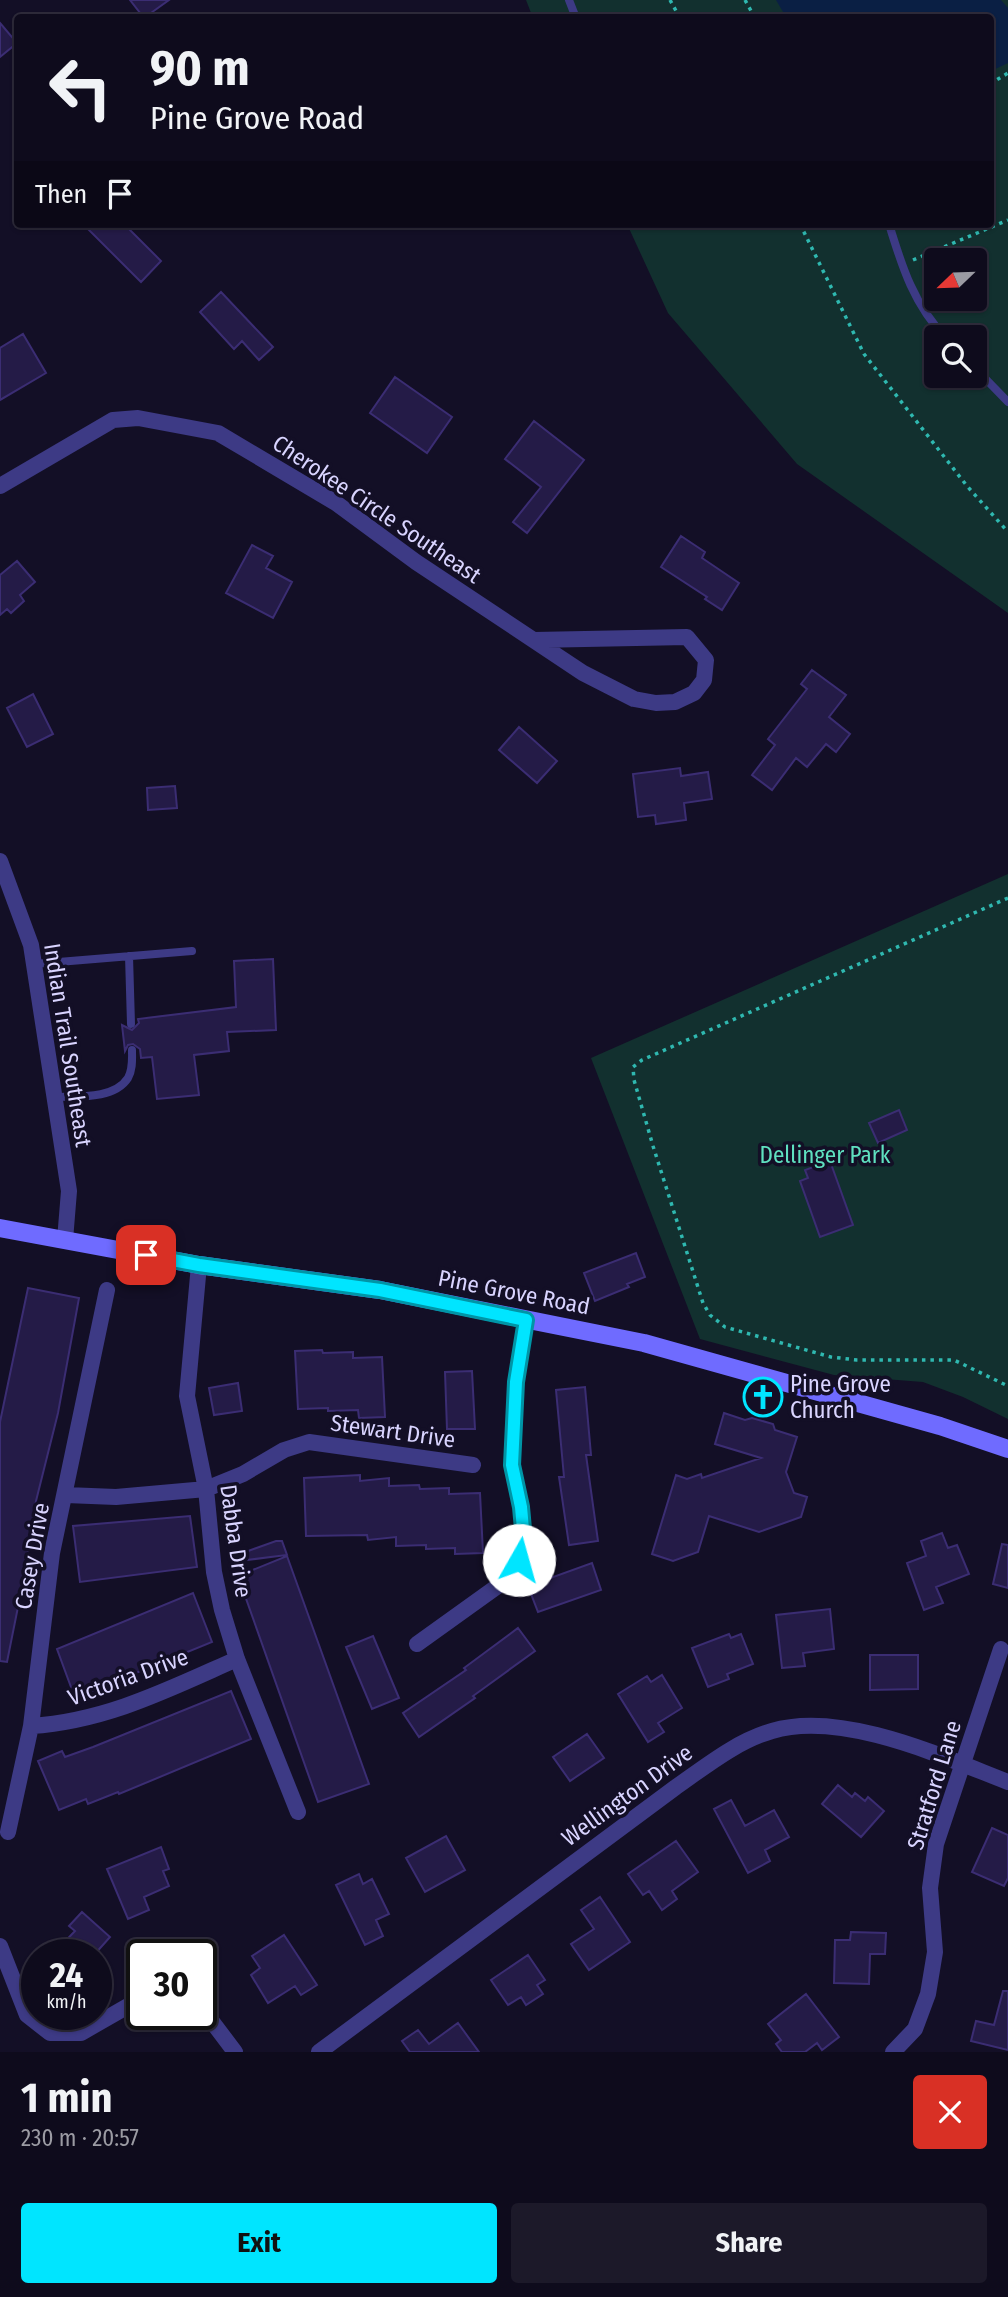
<!DOCTYPE html>
<html lang="en">
<head>
<meta charset="utf-8">
<style>
  body { margin:0; font-family:"Fira Sans Condensed",sans-serif; background:#1c1929; color:#f1f3f6; height:100vh; display:flex; flex-direction:column; font-size:26px; white-space:nowrap }
  * { box-sizing:border-box; margin:0 }
  p { font-size:23px; color:#9b9ba3 }
  .icon { flex:none; width:38px; height:38px; fill:none; stroke:currentColor; stroke-width:2; stroke-linecap:round; stroke-linejoin:round }
  .map { position:relative; height:2052px; overflow:hidden }
  .side { display:flex; flex-direction:column; background:#0e0b1c; flex:1 }
  .side>* { flex:none }
  .guide { position:absolute; left:14px; top:14px; width:980px; height:214px; border-radius:7px; box-shadow:0 2px 5px #0004,0 0 0 2px #2e2b3b; background:#0e0b1c; color:#f1f3f6; overflow:hidden }
  .needle { width:46px; rotate:247deg }
  .buttons { position:absolute; left:924px; top:248px; display:grid; gap:14px }
  .buttons a { display:grid; place-items:center; width:63px; height:63px; border-radius:7px; background:#0e0b1c; box-shadow:0 2px 5px #0004,0 0 0 2px #2e2b3b; font-size:35px }
  .speed { position:absolute; left:21px; top:1939px; display:flex; gap:14px; font-size:35px; font-weight:700; text-align:center }
  .speed>* { display:grid; place-content:center; width:91px; height:91px; border-radius:50%; background:#0e0b1c; box-shadow:0 2px 5px #0004,0 0 0 2px #2e2b3b; line-height:1 }
  .speed small { font-size:18px; font-weight:400 }
  .speed .limit { border:4px solid #111; border-radius:10px; background:#fff; color:#111 }
  .pin { position:absolute; display:grid; place-items:center; width:60px; height:60px; color:#fff; margin:-30px; border-radius:14px; box-shadow:0 4px 10px #0006 }
  .me { position:absolute; width:77px; margin:-38px; rotate:7deg; stroke-linejoin:round; filter:drop-shadow(0 0 5px #0008) }
  .turn { display:flex; align-items:center; gap:24px; height:147px; padding:0 21px; font-size:32px }
  .turn .icon { width:91px; height:91px; stroke-width:2.5 }
  .turn b { display:block; font-size:49px; line-height:60px }
  .then { display:flex; align-items:center; height:66px; padding:0 21px; background:#0003; gap:14px; font-size:26px }
  .round { display:grid; place-items:center; flex:none; width:74px; height:74px; border-radius:7px; background:#1c1929 }
  .summary { display:flex; align-items:center; justify-content:space-between; height:119px; padding:0 21px }
  h1 { font-size:42px; font-weight:700; line-height:52px }
  .primary-button { display:flex; gap:14px; margin-top:auto; padding:14px 21px }
  .primary-button a { flex:1; height:80px; border-radius:7px; background:#00e5ff; color:#111; font-size:28px; font-weight:700; line-height:80px; text-align:center }
  .primary-button a+a { background:#1c1929; color:#f1f3f6 }
  .map>svg:first-child { display:block }
</style>
</head>
<body>
<div class="map">
<svg width="1008" height="2052" viewBox="0 0 1008 2052">
  <rect width="100%" height="100%" fill="#130f26"/>
  <!-- green -->
  <path fill="#12302f" fill-rule="evenodd" d="M 526,0 L 1008,0 L 1008,613 L 797,464 L 668,313 L 627,224 L 990,224 L 990,18 L 533,18 ZM 936,261 L 975,261 L 975,299 L 936,299 ZM 936,338 L 975,338 L 975,376 L 936,376 Z
    M 1008,874 L 1008,1419 L 963,1397 L 923,1382 L 834,1375 L 700,1339 L 591,1058 Z"/>
  <!-- water -->
  <path fill="#0a1f44" d="M 776,0 L 1001,0 L 1008,8 L 1008,63 L 991,71 L 990,18 L 786,17 Z"/>
  <!-- building -->
  <path fill="#241b47" stroke="#3b2d73" stroke-width="2" d="M 130,0 L 169,0 L 144,18 Z
    M 0,23 L 17,43 L 0,57 Z
    M 83,224 L 124,224 L 161,261 L 141,282 Z
    M 221,292 L 273,347 L 259,360 L 242,341 L 234,349 L 200,312 Z
    M 23,334 L 46,373 L 0,400 L 0,348 Z
    M 395,377 L 452,417 L 427,453 L 370,413 Z
    M 534,421 L 584,460 L 527,533 L 513,522 L 541,487 L 505,459 Z
    M 681,536 L 705,552 L 702,558 L 739,583 L 722,610 L 705,599 L 707,597 L 661,567 Z
    M 252,545 L 273,556 L 266,568 L 292,582 L 273,618 L 226,593 Z
    M 17,561 L 35,582 L 20,595 L 24,601 L 11,613 L 7,609 L 0,615 L 0,575 Z
    M 812,670 L 846,695 L 829,717 L 850,734 L 836,752 L 826,744 L 807,767 L 796,758 L 772,790 L 752,775 L 775,745 L 768,739 L 807,689 L 801,684 Z
    M 33,694 L 53,734 L 27,747 L 7,708 Z
    M 519,727 L 557,761 L 537,783 L 499,750 Z
    M 680,768 L 681,776 L 708,772 L 712,799 L 684,803 L 686,820 L 656,824 L 655,815 L 638,817 L 633,774 Z
    M 175,786 L 177,808 L 148,810 L 147,788 Z
    M 273,959 L 276,1030 L 227,1032 L 229,1051 L 194,1055 L 199,1095 L 157,1099 L 152,1057 L 141,1058 L 140,1049 L 133,1044 L 128,1045 L 125,1051 L 122,1025 L 132,1030 L 139,1023 L 138,1019 L 236,1007 L 234,961 Z
    M 899,1110 L 907,1130 L 878,1143 L 869,1123 Z
    M 830,1161 L 853,1225 L 820,1237 L 800,1181 L 808,1178 L 805,1170 Z
    M 636,1253 L 645,1277 L 627,1284 L 629,1287 L 595,1301 L 584,1273 Z
    M 28,1288 L 79,1298 L 58,1413 L 36,1501 L 22,1587 L 7,1662 L 0,1661 L 0,1422 Z
    M 322,1350 L 323,1353 L 353,1352 L 353,1358 L 382,1357 L 385,1417 L 359,1418 L 358,1410 L 328,1411 L 328,1408 L 298,1409 L 295,1351 Z
    M 472,1371 L 475,1429 L 447,1429 L 445,1372 Z
    M 238,1383 L 242,1411 L 214,1415 L 209,1388 Z
    M 585,1387 L 591,1455 L 586,1455 L 598,1541 L 569,1545 L 559,1477 L 564,1477 L 556,1390 Z
    M 724,1413 L 745,1420 L 752,1418 L 773,1424 L 775,1430 L 797,1437 L 786,1472 L 794,1493 L 807,1497 L 801,1517 L 759,1532 L 709,1516 L 698,1552 L 673,1561 L 652,1554 L 676,1475 L 687,1479 L 701,1474 L 702,1478 L 761,1458 L 715,1444 Z
    M 360,1475 L 360,1481 L 389,1478 L 389,1486 L 419,1485 L 420,1489 L 449,1488 L 449,1494 L 480,1493 L 483,1553 L 455,1554 L 455,1548 L 426,1549 L 426,1545 L 396,1546 L 396,1537 L 368,1540 L 367,1535 L 306,1536 L 304,1478 Z
    M 190,1516 L 197,1567 L 80,1582 L 73,1526 Z
    M 942,1533 L 948,1548 L 957,1545 L 969,1574 L 936,1587 L 943,1603 L 924,1610 L 907,1563 L 926,1556 L 921,1541 Z
    M 276,1541 L 282,1541 L 287,1555 L 239,1561 L 237,1555 Z
    M 1002,1544 L 1008,1545 L 1008,1588 L 993,1584 Z
    M 287,1556 L 369,1784 L 318,1802 L 238,1576 Z
    M 592,1563 L 601,1590 L 538,1612 L 528,1586 Z
    M 193,1593 L 212,1642 L 75,1698 L 57,1649 Z
    M 830,1609 L 834,1649 L 803,1653 L 805,1666 L 782,1668 L 776,1615 Z
    M 518,1628 L 535,1651 L 473,1696 L 475,1698 L 419,1737 L 403,1713 L 466,1670 L 464,1668 Z
    M 729,1634 L 731,1638 L 741,1634 L 753,1664 L 727,1674 L 729,1679 L 708,1687 L 692,1648 Z
    M 373,1636 L 399,1698 L 372,1709 L 346,1647 Z
    M 870,1655 L 918,1655 L 918,1689 L 870,1690 Z
    M 662,1675 L 682,1708 L 658,1723 L 664,1732 L 648,1742 L 618,1694 L 647,1676 L 651,1682 Z
    M 231,1691 L 251,1739 L 119,1794 L 118,1792 L 88,1804 L 86,1799 L 59,1810 L 38,1761 L 62,1751 L 65,1757 L 93,1747 Z
    M 587,1734 L 604,1758 L 570,1781 L 553,1757 Z
    M 838,1785 L 852,1797 L 855,1793 L 865,1801 L 868,1797 L 884,1811 L 861,1837 L 822,1804 Z
    M 731,1800 L 745,1826 L 774,1810 L 789,1837 L 765,1850 L 770,1861 L 748,1873 L 714,1809 Z
    M 992,1828 L 1008,1835 L 1008,1878 L 1004,1886 L 972,1872 Z
    M 446,1836 L 465,1870 L 425,1892 L 406,1858 Z
    M 676,1841 L 698,1872 L 672,1891 L 677,1899 L 662,1910 L 649,1891 L 643,1895 L 628,1874 Z
    M 161,1847 L 169,1869 L 163,1871 L 169,1886 L 144,1897 L 149,1910 L 128,1919 L 107,1869 Z
    M 359,1874 L 363,1884 L 372,1879 L 389,1914 L 376,1920 L 383,1936 L 365,1945 L 336,1885 Z
    M 600,1897 L 630,1942 L 589,1970 L 571,1944 L 594,1929 L 581,1910 Z
    M 82,1912 L 110,1937 L 94,1955 L 52,1955 L 75,1931 L 69,1926 Z
    M 851,1932 L 886,1933 L 885,1954 L 870,1954 L 869,1984 L 834,1983 L 835,1940 L 850,1940 Z
    M 284,1935 L 317,1985 L 301,1995 L 295,1986 L 268,2003 L 251,1975 L 260,1968 L 252,1956 Z
    M 528,1955 L 545,1980 L 537,1985 L 543,1994 L 526,2005 L 521,1997 L 508,2005 L 491,1980 Z
    M 1003,1991 L 1008,1991 L 1008,2050 L 971,2041 L 976,2021 L 994,2025 Z
    M 806,1994 L 839,2037 L 822,2050 L 817,2043 L 805,2052 L 782,2052 L 776,2044 L 781,2040 L 768,2024 Z
    M 458,2023 L 479,2052 L 410,2052 L 402,2041 L 418,2030 L 429,2044 Z"/>
  <g fill="none" stroke-linecap="round" stroke-linejoin="round">
    <!-- path -->
    <path stroke="#2fb8b0" stroke-width="3.5" stroke-dasharray="3.5 5" stroke-linecap="butt" d="M 670,0 L 680,18
      M 745,0 L 755,18
      M 990,84 L 1008,73
      M 800,224 L 864,354 L 967,486 L 1008,532
      M 913,260 L 1008,220
      M 1008,898 L 642,1060 L 633,1067 L 634,1080 L 653,1146 L 703,1303 L 710,1315 L 725,1327 L 831,1357 L 857,1360 L 954,1360 L 1008,1386"/>
    <!-- lane -->
    <path stroke="#3d3a85" stroke-width="8" d="M 569,0 L 576,18
      M 889,224 C 902,267 914,305 946,338
      M 975,368 L 1008,402
      M 129,956 L 131,1024
      M 34,964 L 192,951
      M 54,1097 C 76,1096 114,1100 128,1078 C 133,1069 132,1059 132,1050"/>
    <!-- street -->
    <path stroke="#3d3a85" stroke-width="16" d="M 0,486 L 113,420 L 138,418 L 218,433 L 336,503 L 416,562 L 583,673 L 634,699 L 656,703 L 675,702 L 694,693 L 704,680 L 706,660 L 687,637 L 534,640
      M 0,861 L 31,945 L 69,1191 L 65,1240
      M 199,1265 L 187,1396 L 206,1489 L 214,1572 L 222,1610 L 237,1659 L 298,1812
      M 66,1495 L 116,1497 L 206,1489 L 243,1474 L 284,1450 L 309,1442 L 473,1465
      M 417,1644 L 502,1583 L 519,1560 L 524,1540 L 521,1507 L 512,1465 L 516,1383 L 526,1320
      M 31,1726 C 107,1721 169,1689 237,1659
      M 8,1832 L 31,1726 L 52,1553 L 107,1290
      M 0,1946 L 27,2015 L 50,2033 L 81,2033 L 142,1998
      M 201,2007 L 235,2052
      M 319,2052 L 676,1787 C 706,1766 737,1741 772,1731 C 842,1710 943,1757 1008,1782
      M 893,2052 L 915,2029 L 928,1994 L 935,1952 L 930,1888 L 936,1844 L 1001,1649"/>
    <!-- secondary -->
    <path stroke="#6f6bff" stroke-width="18" d="M 0,1228 L 199,1265 L 380,1290 L 644,1343 L 940,1426 L 1008,1449"/>
  </g>
  <g fill="none" stroke-linecap="round" stroke-linejoin="round">
    <defs>
      <path id="route" d="M 146,1255 L 199,1265 L 380,1290 L 526,1320 L 516,1382 L 512,1465 L 521,1507 L 524,1540 L 519,1560"/>
    </defs>
    <!-- route casing -->
    <use href="#route" stroke="#0095a6" stroke-width="18"/>
    <!-- route -->
    <use href="#route" stroke="#00e5ff" stroke-width="12"/>
  </g>
  <!-- icons -->
  <defs>
    <symbol id="church-ring" viewBox="-11 -11 22 22"><circle r="9.5" fill="#130f26" stroke="#00e5ff" stroke-width="1.5"/><path d="M-1.2-6h2.4v3.5h3.3v2.4h-3.3V6h-2.4V-.1h-3.3v-2.4h3.3Z" fill="#00e5ff"/></symbol>
  </defs>
  <g fill-rule="evenodd">
    <use href="#church-ring" x="741" y="1375" width="44" height="44"/>
  </g>
  <g text-anchor="middle" stroke-width="7" stroke-linejoin="round" paint-order="stroke">
    <!-- street labels -->
    <g font-size="23" fill="#d9d4ff" stroke="#130f26">
      <text transform="translate(377 509) rotate(34)" y="8">Cherokee Circle Southeast</text>
      <text transform="translate(68 1045) rotate(81)" y="8">Indian Trail Southeast</text>
      <text transform="translate(514 1292) rotate(11)" y="8">Pine Grove Road</text>
      <text transform="translate(393 1431) rotate(8)" y="8">Stewart Drive</text>
      <text transform="translate(236 1541) rotate(82)" y="8">Dabba Drive</text>
      <text transform="translate(32 1556) rotate(-80)" y="8">Casey Drive</text>
      <text transform="translate(128 1677) rotate(-20)" y="8">Victoria Drive</text>
      <text transform="translate(934 1785) rotate(-73)" y="8">Stratford Lane</text>
      <text transform="translate(627 1795) rotate(-36)" y="8">Wellington Drive</text>
    </g>
    <!-- park labels -->
    <g font-size="23" fill="#5fe0c0" stroke="#130f26">
      <text x="825" y="1163">Dellinger Park</text>
    </g>
    <!-- poi labels -->
    <g font-size="23" fill="#d9d4ff" stroke="#130f26" text-anchor="start">
      <text x="790" y="1392">Pine Grove<tspan x="790" dy="26">Church</tspan></text>
    </g>
  </g>
</svg>
<div class="buttons">
<a><svg class="needle" viewBox="-14 -14 28 28"><path d="M0-13l5 13h-10z" fill="#e53935"/><path d="M0 13l5-13h-10z" fill="#9b9ba3"/></svg></a>
<a><svg class="icon" aria-label="search" viewBox="0 0 24 24"><circle cx="10" cy="10" r="6"/><path d="M15 15l6 6"/></svg></a>
</div>
<div class="speed"><div>24<small>km/h</small></div><div class="limit">30</div></div>
<div class="pin" style="left:146px;top:1255px;background:#d93025"><svg class="icon" aria-label="arrive" viewBox="0 0 24 24"><path d="M6 21V4h12l-3 4 3 4H6"/></svg></div>
<svg class="me" style="left:519px;top:1560px" viewBox="-20 -20 40 40"><circle r="19" fill="#fff"/><path d="M0-13L10 11 0 6-10 11z" fill="#00e5ff"/></svg>
<div class="guide">
<div class="turn"><svg class="icon" aria-label="left" viewBox="0 0 24 24"><path d="M17 20v-9H6M10 6l-5 5 5 5"/></svg><div><b>90 m</b>Pine Grove Road</div></div>
<div class="then">Then<svg class="icon" aria-label="arrive" viewBox="0 0 24 24"><path d="M6 21V4h12l-3 4 3 4H6"/></svg></div>
</div>
</div>
<section class="side">
<div class="summary"><div><h1>1 min</h1><p>230 m · 20:57</p></div><a class="round" style="background:#d93025;color:#fff"><svg class="icon" aria-label="close" viewBox="0 0 24 24"><path d="M6 6l12 12M18 6L6 18"/></svg></a></div>
<div class="primary-button"><a>Exit</a><a>Share</a></div>
</section>
</body>
</html>
